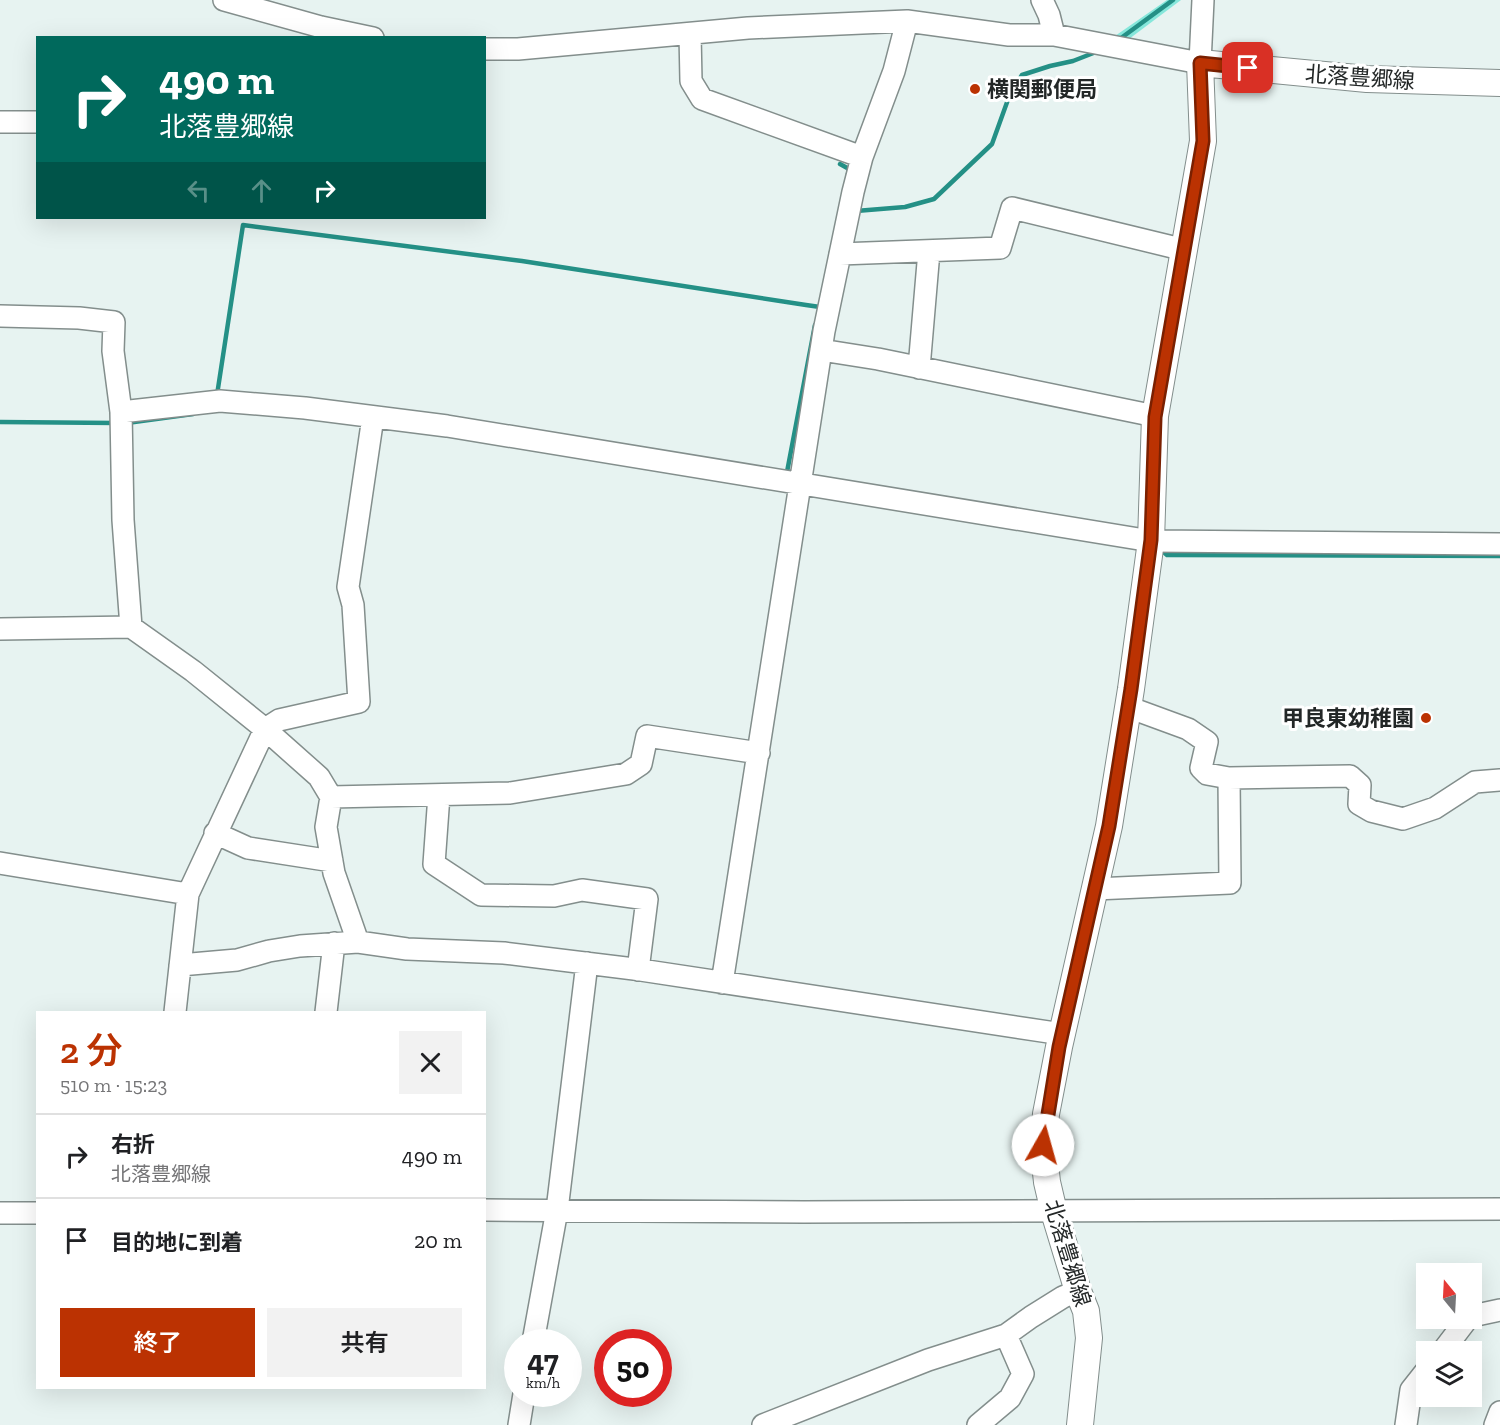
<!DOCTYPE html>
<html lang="ja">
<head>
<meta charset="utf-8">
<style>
  body { margin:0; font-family:"Zilla Slab","Noto Sans JP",serif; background:#f2f2f2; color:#202124; height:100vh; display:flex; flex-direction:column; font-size:22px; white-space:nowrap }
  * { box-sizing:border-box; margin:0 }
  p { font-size:20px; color:#757577 }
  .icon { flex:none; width:33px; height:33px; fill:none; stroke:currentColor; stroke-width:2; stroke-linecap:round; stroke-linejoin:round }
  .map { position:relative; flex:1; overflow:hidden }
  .sheet { position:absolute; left:36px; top:1011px; width:450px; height:378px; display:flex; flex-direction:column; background:#fff; border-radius:0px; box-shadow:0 6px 24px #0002 }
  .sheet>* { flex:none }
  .top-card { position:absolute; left:36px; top:36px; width:450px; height:183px; border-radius:0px; box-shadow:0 6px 24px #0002; background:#00695c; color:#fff; overflow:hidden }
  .needle { width:39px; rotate:342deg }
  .buttons { position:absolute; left:1416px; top:1263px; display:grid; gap:12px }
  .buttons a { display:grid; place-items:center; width:66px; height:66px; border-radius:0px; background:#fff; box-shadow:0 6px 24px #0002; font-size:30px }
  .speed { position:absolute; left:504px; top:1329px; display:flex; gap:12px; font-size:30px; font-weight:700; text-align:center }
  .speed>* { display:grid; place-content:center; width:78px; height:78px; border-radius:50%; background:#fff; box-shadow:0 6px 24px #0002; line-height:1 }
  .speed small { font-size:15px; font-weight:400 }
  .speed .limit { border:9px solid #d22; background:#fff; color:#111 }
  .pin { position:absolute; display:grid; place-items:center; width:51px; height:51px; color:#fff; margin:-26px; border-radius:12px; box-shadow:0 3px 9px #0006 }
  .me { position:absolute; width:66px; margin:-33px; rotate:7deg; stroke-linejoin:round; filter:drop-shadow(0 0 4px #0008) }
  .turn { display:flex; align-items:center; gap:21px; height:126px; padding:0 24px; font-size:27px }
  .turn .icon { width:78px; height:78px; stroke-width:2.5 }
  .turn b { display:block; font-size:42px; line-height:51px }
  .lanes { display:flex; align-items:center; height:57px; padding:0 24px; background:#0003; justify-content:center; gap:30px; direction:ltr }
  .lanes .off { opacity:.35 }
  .round { display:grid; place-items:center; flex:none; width:63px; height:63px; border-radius:0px; background:#f2f2f2 }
  .head { display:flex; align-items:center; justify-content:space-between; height:102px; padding:0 24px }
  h1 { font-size:36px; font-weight:600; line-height:45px; color:#bb3202 }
  .cta { display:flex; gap:12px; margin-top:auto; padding:12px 24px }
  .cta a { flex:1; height:69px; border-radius:0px; background:#bb3202; color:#fff; font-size:24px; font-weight:600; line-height:69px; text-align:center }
  .cta a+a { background:#f2f2f2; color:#202124 }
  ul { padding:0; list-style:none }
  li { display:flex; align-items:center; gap:18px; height:84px; padding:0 24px; border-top:2px solid #e0e0e0 }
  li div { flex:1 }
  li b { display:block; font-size:22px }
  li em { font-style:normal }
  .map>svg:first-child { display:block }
</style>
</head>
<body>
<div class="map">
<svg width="1500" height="1425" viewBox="0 0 1500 1425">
  <rect width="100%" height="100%" fill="#e7f3f1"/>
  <!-- green -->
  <path fill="#86e7db" d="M 1167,0 L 1181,0 L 1129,39 L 1115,36 Z"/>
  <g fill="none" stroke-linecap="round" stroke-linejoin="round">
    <!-- stream -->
    <path stroke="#249086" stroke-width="4.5" d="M 1117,41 L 1173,0
      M 840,164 L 849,169 L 848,174
      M 856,211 L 905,207 L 934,199 L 992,144 L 1010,94 L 1022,75 L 1050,66 L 1073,61 L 1096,52
      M 217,395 L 243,225 L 522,261 L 806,305 L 820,307 L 820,305
      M 0,422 L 116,423
      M 127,423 L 193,414
      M 791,473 L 787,472 L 815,325
      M 1160,549 L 1167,555 L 1500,556"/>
    <defs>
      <path id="minor" d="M 224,0 L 321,27 L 373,38
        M 1042,0 L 1049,15 L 1054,35
        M 690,34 L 691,81 L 702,99 L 862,157
        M 484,49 L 518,49 L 748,28 L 907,21 L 1009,35 L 1054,35 L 1200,63 L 1203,0
        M 0,122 L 38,122
        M 840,254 L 1000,248 L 1012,208 L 1185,250
        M 0,316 L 79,318 L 114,322 L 113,351 L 121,412 L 123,520 L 131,627
        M 821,350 L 878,359 L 1155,416
        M 919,368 L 929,251
        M 121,412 L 220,401 L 305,408 L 447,426 L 1151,541 L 1500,544
        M 0,629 L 131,627 L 193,671 L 265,729 L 319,777 L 331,797 L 326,827 L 334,873 L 358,942
        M 1128,707 L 1188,729 L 1207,742 L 1201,768 L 1207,774 L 1229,778
        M 439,795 L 434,864 L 481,895 L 554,896 L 582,890 L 647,899 L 638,970
        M 331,797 L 510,793 L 626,774 L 641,764 L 647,736 L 759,753
        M 215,833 L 248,848 L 332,861
        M 0,863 L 188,894
        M 1095,889 L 1230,883 L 1229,778 L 1350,776 L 1360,785 L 1359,804 L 1371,811 L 1403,819 L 1435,808 L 1475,782 L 1500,780
        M 180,965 L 237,960 L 269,951 L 300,946 L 358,942 L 407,949 L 504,953 L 634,969 L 1062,1034
        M 722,983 L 824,331 L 853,192 L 862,157 L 894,71 L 907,21
        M 175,1012 L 188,894 L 265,729 L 279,720 L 359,702 L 353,605 L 348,587 L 373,417
        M 326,1012 L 334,943
        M 484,1210 L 804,1212 L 1500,1209
        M 0,1213 L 38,1213
        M 1472,1316 L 1500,1310
        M 533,1342 L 557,1210 L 587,963
        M 1442,1352 L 1468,1318
        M 519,1425 L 524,1394
        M 763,1425 L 928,1360 L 1006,1335 L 1031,1317 L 1063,1297 L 1078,1291
        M 978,1425 L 1010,1398 L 1023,1374 L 1006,1335
        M 1406,1425 L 1411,1390 L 1426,1371
        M 1495,1425 L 1500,1412"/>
      <path id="major" d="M 1080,1425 L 1089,1338 L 1086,1311 L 1078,1291 L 1054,1212 L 1047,1182 L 1043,1145 L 1046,1114 L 1059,1047 L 1109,826 L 1131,689 L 1151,541 L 1155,416 L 1203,141 L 1200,63 L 1367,79 L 1500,83"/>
    </defs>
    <!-- minor casing -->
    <use href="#minor" stroke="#838e8c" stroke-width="24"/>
    <!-- major casing -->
    <use href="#major" stroke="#838e8c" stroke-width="28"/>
    <!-- minor -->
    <use href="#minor" stroke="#fff" stroke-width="21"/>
    <!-- major -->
    <use href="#major" stroke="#fff" stroke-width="26"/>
  </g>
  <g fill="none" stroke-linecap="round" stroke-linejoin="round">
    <defs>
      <path id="route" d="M 1043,1145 L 1059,1047 L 1109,826 L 1131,689 L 1151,540 L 1155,417 L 1203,141 L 1200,63 L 1248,68"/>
    </defs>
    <!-- route casing -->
    <use href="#route" stroke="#7a2001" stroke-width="15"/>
    <!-- route -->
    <use href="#route" stroke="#bb3202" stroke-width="10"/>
  </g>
  <!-- markers -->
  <g fill="#bb3202" stroke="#fff" stroke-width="2">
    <circle cx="975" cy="89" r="6"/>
    <circle cx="1426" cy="718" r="6"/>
  </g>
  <g text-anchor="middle" stroke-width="6" stroke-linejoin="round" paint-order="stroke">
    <!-- street labels -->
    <g font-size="22" fill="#232727" stroke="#fff">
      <text transform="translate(1360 77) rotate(4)" y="8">北落豊郷線</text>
      <text transform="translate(1068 1253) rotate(73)" y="8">北落豊郷線</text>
    </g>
    <!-- poi labels -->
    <g font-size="22" font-weight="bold" fill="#232727" stroke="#fff" text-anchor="start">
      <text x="987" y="97">横関郵便局</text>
      <text x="1414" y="726" text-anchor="end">甲良東幼稚園</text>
    </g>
  </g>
</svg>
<div class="buttons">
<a><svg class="needle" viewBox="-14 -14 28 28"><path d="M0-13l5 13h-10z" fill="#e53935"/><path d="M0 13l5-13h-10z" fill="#757577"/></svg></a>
<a><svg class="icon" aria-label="layers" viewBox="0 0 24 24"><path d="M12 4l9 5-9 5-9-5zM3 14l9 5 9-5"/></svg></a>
</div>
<div class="speed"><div>47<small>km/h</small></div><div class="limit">50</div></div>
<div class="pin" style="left:1248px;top:68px;background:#d93025"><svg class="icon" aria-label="arrive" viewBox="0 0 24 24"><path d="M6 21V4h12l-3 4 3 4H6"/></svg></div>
<svg class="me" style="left:1043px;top:1145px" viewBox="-20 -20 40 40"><circle r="19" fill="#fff"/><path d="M0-13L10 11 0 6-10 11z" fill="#bb3202"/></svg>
<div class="top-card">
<div class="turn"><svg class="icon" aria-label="right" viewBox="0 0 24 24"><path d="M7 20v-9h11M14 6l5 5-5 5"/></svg><div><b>490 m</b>北落豊郷線</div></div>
<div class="lanes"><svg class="icon off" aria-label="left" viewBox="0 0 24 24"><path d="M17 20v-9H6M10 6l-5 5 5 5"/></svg><svg class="icon off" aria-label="ahead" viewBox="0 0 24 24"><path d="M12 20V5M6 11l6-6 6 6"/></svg><svg class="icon" aria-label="right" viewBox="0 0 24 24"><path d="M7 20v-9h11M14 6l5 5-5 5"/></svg></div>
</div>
<section class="sheet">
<div class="head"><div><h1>2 分</h1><p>510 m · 15:23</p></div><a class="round"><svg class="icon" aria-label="close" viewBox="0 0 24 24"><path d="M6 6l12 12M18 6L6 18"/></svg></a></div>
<ul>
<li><svg class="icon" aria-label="right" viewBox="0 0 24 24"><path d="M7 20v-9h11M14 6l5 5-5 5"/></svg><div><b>右折</b><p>北落豊郷線</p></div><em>490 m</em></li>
<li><svg class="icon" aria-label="arrive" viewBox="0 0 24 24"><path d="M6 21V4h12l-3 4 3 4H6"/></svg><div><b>目的地に到着</b></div><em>20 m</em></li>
</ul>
<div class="cta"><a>終了</a><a>共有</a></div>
</section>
</div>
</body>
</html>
